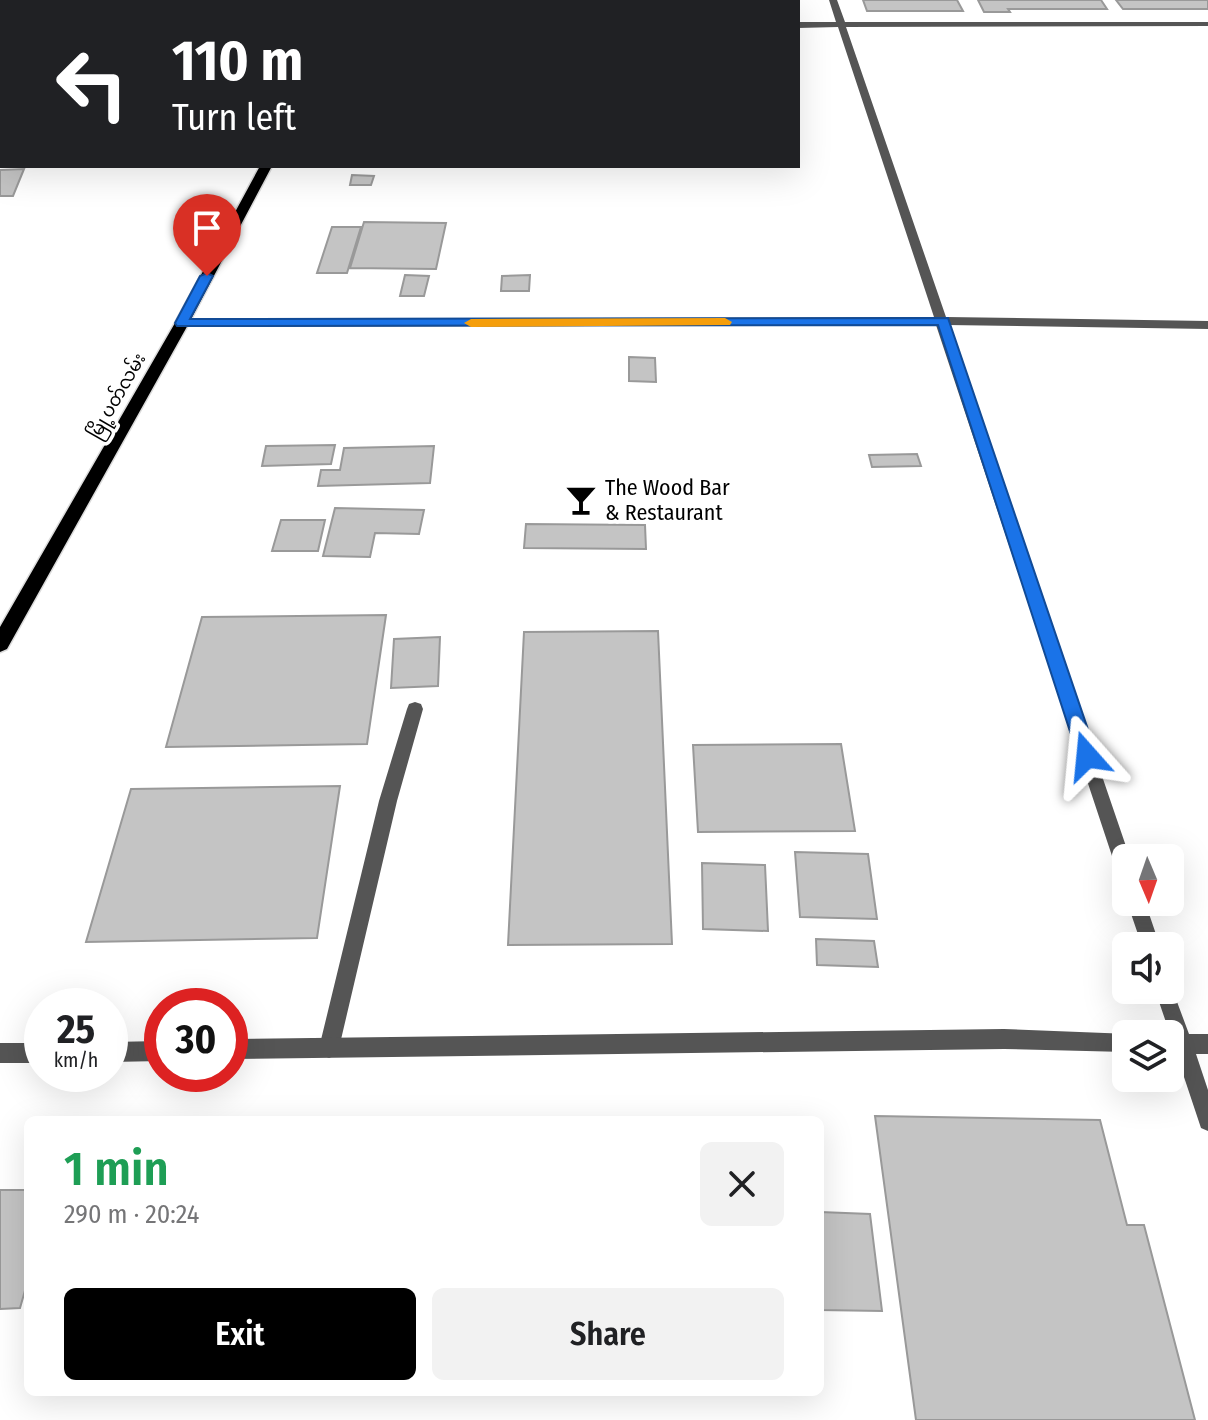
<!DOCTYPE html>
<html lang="en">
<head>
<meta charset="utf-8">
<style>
  body { margin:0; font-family:"Fira Sans Condensed","Noto Sans Myanmar",sans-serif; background:#f2f2f2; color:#202124; height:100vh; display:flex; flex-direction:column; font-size:30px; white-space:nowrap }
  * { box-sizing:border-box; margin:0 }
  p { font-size:26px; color:#757577 }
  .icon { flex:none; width:44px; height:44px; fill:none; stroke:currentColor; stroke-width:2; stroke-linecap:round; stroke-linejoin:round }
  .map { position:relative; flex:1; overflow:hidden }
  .details { position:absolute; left:24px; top:1116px; width:800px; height:280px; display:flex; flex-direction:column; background:#fff; border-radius:12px; box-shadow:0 8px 32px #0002 }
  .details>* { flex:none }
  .hud { position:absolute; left:0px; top:0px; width:800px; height:168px; box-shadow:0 8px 32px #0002; background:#202124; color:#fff; overflow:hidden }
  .needle { width:52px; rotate:178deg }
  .tools { position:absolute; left:1112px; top:844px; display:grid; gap:16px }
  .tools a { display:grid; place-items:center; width:72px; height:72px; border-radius:12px; background:#fff; box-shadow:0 8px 32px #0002; font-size:40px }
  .speed { position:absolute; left:24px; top:988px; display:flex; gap:16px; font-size:40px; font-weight:700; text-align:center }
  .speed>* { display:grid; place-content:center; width:104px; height:104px; border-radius:50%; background:#fff; box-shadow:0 8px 32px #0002; line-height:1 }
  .speed small { font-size:20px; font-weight:400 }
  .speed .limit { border:12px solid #d22; background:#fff; color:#111 }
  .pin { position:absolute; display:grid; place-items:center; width:68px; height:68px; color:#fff; margin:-82px -34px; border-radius:50% 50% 50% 0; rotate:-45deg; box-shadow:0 0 8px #0007 }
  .pin .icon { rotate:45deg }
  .me { position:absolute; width:88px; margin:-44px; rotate:342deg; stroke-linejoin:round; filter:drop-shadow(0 0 6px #0008) }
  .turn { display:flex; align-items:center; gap:28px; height:168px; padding:0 40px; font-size:36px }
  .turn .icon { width:104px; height:104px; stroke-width:2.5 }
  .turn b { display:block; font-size:56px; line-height:68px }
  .round { display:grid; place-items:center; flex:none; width:84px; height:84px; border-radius:12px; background:#f2f2f2 }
  .headline { display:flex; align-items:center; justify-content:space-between; height:136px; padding:0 40px }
  h1 { font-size:48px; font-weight:600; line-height:60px; color:#1e9e55 }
  .action { display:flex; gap:16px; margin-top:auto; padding:16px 40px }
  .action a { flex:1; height:92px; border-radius:12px; background:#000; color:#fff; font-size:32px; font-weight:600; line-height:92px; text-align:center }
  .action a+a { background:#f2f2f2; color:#202124 }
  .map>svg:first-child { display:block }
</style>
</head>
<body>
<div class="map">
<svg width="1208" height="1420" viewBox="0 0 1208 1420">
  <rect width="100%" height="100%" fill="#fff"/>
  <!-- building -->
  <path fill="#c4c4c4" stroke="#999" stroke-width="2" d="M 446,0 L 542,0 L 445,2 Z
    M 863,0 L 957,0 L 963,11 L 867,11 Z
    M 978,0 L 1101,0 L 1107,9 L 1008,9 L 1010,12 L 984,12 Z
    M 1116,0 L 1208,0 L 1208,9 L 1123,9 Z
    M 24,169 L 13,196 L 0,196 L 0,170 Z
    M 352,175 L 374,176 L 371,185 L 350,185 Z
    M 364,222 L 446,223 L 436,269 L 350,268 Z
    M 332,227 L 361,227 L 347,273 L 317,273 Z
    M 405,275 L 429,276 L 424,296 L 400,296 Z
    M 530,275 L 529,291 L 501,291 L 502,276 Z
    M 629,357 L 655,358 L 656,382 L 629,381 Z
    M 335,445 L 331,464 L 262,466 L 266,446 Z
    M 434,446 L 430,483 L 318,486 L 321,470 L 340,470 L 344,448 Z
    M 917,454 L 921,466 L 872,467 L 869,455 Z
    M 335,508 L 424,510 L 419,534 L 375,533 L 370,557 L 323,556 Z
    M 281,520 L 325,520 L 318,551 L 272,551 Z
    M 526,524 L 645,525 L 646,549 L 524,548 Z
    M 386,615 L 367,744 L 166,747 L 202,617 Z
    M 658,631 L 672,944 L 508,945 L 524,632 Z
    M 440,637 L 438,686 L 391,688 L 394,639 Z
    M 841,744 L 855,831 L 698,832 L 693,745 Z
    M 340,786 L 317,938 L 86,942 L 131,789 Z
    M 795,852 L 868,854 L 877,919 L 800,917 Z
    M 702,863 L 765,865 L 768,931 L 703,929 Z
    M 816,939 L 874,941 L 878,967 L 817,965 Z
    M 875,1116 L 1100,1120 L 1127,1225 L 1144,1225 L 1195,1420 L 916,1420 Z
    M 0,1190 L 28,1190 L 28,1280 L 20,1308 L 0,1309 Z
    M 820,1212 L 870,1214 L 882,1311 L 820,1310 Z"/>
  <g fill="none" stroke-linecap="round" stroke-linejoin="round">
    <defs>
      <path id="primary" d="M 260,166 L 272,166 L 189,323 L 7,649 L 0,652 L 0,627 L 175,323 Z"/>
    </defs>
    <!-- primary casing -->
    <use href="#primary" stroke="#dbdbdb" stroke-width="3"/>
    <!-- lane -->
    <path fill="#555" fill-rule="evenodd" d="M 565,0 L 573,0 L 573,2 L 565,2 Z
      M 684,0 L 692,0 L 692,2 L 684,2 Z
      M 415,702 L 421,704 L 423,709 L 397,801 L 339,1048 L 336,1055 L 329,1058 L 322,1055 L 319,1048 L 379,801 L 407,709 L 409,704 Z"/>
    <!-- street -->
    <path fill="#555" fill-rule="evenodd" d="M 22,0 L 78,0 L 20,2 Z
      M 829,0 L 837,0 L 845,22 L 1208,22 L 1208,26 L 846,27 L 946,317 L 1208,321 L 1208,329 L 948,325 L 1130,858 L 1126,858 L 1126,879 L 1120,877 L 1117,871 L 936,325 L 182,327 L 176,323 L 182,319 L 934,317 L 838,27 L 798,28 L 798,22 L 836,22 Z
      M 0,1 L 5,1 L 5,2 L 0,5 Z
      M 0,29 L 2,29 L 2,35 L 0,35 Z
      M 1127,902 L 1145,902 L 1160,946 L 1142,946 Z
      M 1170,983 L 1189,1034 L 1208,1034 L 1208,1054 L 1196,1054 L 1208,1090 L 1208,1131 L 1201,1128 L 1176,1053 L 1170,1053 L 1170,1034 L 1155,990 L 1170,990 Z
      M 1004,1029 L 1130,1034 L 1126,1034 L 1126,1052 L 1004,1049 L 230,1059 L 230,1039 Z
      M 162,1041 L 162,1061 L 110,1062 L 110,1042 Z
      M 0,1043 L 42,1043 L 42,1063 L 0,1063 Z"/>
    <!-- primary -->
    <use href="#primary" fill="#000" fill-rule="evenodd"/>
  </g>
  <!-- route -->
  <path fill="#1a73e8" stroke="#114b97" stroke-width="2" d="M 207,273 L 213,276 L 190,319 L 948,318 L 1097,756 L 1094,761 L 1081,761 L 1078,756 L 938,325 L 177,326 L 175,323 L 200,276 Z"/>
  <!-- slow -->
  <path fill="#f59e0b" d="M 725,318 L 732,322 L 730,325 L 471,327 L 464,323 L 471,319 Z"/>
  <!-- icons -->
  <defs>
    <symbol id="bar-bare" viewBox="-9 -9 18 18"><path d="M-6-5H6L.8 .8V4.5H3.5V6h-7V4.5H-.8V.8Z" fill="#000" stroke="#fff" stroke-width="2.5" paint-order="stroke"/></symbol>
  </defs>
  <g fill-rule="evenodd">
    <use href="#bar-bare" x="559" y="478" width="44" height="44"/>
  </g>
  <g text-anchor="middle" stroke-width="7" stroke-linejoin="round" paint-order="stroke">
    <!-- far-street labels -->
    <g font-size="18" fill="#000" stroke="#fff">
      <text transform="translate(117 396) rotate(-60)" y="6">မြို့ပတ်လမ်း</text>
    </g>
    <!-- poi labels -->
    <g font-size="22" fill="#000" stroke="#fff" text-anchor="start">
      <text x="605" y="495">The Wood Bar<tspan x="605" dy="25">&amp; Restaurant</tspan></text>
    </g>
  </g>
</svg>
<div class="tools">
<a><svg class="needle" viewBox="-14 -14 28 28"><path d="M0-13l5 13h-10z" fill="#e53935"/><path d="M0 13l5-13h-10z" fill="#757577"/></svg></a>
<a><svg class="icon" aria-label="sound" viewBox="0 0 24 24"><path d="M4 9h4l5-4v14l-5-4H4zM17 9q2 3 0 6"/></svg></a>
<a><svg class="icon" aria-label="layers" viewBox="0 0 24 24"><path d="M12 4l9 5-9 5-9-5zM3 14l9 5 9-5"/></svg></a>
</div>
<div class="speed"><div>25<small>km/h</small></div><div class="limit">30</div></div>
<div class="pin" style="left:207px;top:276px;background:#d93025"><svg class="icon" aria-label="arrive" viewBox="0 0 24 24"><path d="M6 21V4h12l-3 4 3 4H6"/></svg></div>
<svg class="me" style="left:1087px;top:756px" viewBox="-20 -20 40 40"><path d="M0-17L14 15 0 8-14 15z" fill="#1a73e8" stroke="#fff" stroke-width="4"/></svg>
<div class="hud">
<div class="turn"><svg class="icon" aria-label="left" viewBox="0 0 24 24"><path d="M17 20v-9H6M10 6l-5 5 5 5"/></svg><div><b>110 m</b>Turn left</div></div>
</div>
<section class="details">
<div class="headline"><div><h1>1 min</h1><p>290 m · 20:24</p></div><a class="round"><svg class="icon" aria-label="close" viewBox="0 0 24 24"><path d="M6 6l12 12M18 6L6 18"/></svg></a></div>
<div class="action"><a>Exit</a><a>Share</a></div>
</section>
</div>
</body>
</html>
